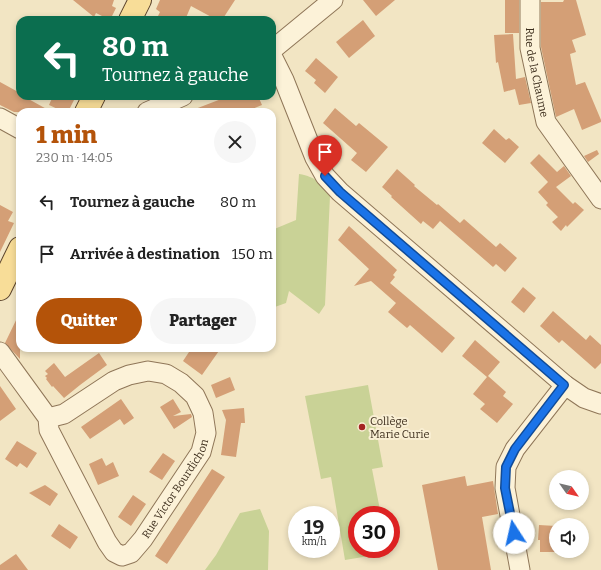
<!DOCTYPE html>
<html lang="fr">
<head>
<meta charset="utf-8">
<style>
  body { margin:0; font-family:Bitter,serif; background:#f6f6f6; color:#222; height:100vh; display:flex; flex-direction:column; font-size:15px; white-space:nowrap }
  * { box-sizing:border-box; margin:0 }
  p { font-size:13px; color:#767676 }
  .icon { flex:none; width:22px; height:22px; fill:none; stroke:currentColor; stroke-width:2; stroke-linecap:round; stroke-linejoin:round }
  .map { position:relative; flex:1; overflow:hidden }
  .side { position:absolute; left:16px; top:108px; width:260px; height:244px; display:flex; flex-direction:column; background:#fff; border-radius:12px; box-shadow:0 2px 6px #0003 }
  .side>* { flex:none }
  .guide { position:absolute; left:16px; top:16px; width:260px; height:84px; border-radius:12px; box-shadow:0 2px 6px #0003; background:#0b6e4f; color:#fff; overflow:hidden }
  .needle { width:26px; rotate:124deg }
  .fabs { position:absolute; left:549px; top:470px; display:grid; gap:8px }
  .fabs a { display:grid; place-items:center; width:40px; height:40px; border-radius:50%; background:#fff; box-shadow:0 2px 6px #0003; font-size:20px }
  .speed { position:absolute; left:288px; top:506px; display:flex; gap:8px; font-size:20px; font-weight:700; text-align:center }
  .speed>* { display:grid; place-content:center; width:52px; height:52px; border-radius:50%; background:#fff; box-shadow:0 2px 6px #0003; line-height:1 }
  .speed small { font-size:10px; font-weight:400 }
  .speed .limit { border:6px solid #d22; background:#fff; color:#111 }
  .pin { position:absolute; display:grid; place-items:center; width:34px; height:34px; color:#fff; margin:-41px -17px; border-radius:50% 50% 50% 0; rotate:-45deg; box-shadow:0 0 4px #0007 }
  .pin .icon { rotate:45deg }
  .me { position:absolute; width:44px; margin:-22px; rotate:350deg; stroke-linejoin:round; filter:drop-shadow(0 0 3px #0008) }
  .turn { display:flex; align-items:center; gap:14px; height:84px; padding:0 20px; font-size:18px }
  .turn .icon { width:52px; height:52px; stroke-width:2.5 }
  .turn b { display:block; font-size:28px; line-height:34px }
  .round { display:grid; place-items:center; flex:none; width:42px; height:42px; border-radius:21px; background:#f6f6f6 }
  .headline { display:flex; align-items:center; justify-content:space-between; height:68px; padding:0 20px }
  h1 { font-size:24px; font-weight:800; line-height:30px; color:#b45309 }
  .action { display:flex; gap:8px; margin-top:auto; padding:8px 20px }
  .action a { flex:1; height:46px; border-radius:24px; background:#b45309; color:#fff; font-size:16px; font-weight:800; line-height:46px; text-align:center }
  .action a+a { background:#f6f6f6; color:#222 }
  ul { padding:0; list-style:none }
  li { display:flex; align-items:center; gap:12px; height:52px; padding:0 20px }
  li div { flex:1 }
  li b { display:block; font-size:15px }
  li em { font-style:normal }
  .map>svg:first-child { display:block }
</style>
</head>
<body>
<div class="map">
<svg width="601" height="570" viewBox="0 0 601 570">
  <rect width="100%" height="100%" fill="#f2e5c3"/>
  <!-- green -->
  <path fill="#c9d296" d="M 299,174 C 317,177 319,183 330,196 L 325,305 L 319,314 L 289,291 L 286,303 L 272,308 L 272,230 L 296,220 Z
    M 368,385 L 383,467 L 372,469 L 381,515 L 357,515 L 357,549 L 387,549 L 387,553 L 345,560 L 331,477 L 321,479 L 305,396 Z
    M 260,509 L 269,531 L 268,570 L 205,570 L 216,555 L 240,513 Z"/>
  <!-- building -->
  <path fill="#d49f76" d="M 73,0 L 114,0 L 112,6 L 116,8 L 110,20 L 96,13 L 94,17 Z
    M 160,0 L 235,0 L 222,20 L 217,20 L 191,6 L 185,20 L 156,20 L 160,12 L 156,9 Z
    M 363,0 L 395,0 L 376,16 Z
    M 505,0 L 519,0 L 519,33 L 505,33 Z
    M 564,0 L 576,0 L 586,35 L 572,40 L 576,52 L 570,54 L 576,85 L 585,82 L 601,120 L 601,122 L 582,130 L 574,109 L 556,117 L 541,47 L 541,2 L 563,2 Z
    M 363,20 L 375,36 L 349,58 L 336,42 Z
    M 513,34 L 516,79 L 525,77 L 531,103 L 519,105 L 515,89 L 504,92 L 498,62 L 496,63 L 494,35 Z
    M 316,58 L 338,77 L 325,93 L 314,83 L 316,80 L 305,71 Z
    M 0,82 L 20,93 L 20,96 L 23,96 L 52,112 L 14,112 L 0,105 Z
    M 53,96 L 76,96 L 68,112 L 64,112 L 49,105 Z
    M 229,96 L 258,96 L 262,105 L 245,112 L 190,112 L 190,111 Z
    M 335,108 L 356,126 L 359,123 L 388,147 L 366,172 L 351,160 L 357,153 L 323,123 Z
    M 494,129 L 506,140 L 509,138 L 519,147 L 505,163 L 482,143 Z
    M 597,150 L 599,154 L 588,162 L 584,156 Z
    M 539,154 L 557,172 L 564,166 L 571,176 L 556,187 L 573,204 L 575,202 L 584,210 L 567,227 L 566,225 L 561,231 L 552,222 L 558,217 L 546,205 L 548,203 L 538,192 L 548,182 L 530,163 Z
    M 397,169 L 415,185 L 414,186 L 437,205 L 438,204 L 460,223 L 464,219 L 496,247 L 500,243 L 517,258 L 505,272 L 496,264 L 493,267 L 440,221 L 433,229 L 423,221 L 421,224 L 391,197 L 392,196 L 382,187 Z
    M 0,205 L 13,212 L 8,221 L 14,223 L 0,252 Z
    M 349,226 L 397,270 L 393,275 L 395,277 L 390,283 L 455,338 L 442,353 L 410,325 L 407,328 L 388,312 L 396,303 L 371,281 L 354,286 L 369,269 L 338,240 Z
    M 523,287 L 536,298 L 524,313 L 511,302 Z
    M 553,311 L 586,340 L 590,335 L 601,345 L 601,363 L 595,369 L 562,340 L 559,343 L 540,326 Z
    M 20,312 L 20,359 L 5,343 Z
    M 475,340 L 500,362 L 488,376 L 506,392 L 503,396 L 513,404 L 497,423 L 480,409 L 485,404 L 473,394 L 487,377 L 462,356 Z
    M 200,348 L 221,348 L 202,375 L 183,361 L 191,349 L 197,352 Z
    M 99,353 L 107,365 L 80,385 L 64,398 L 53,386 L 52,387 L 46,379 L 47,378 L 45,376 L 48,374 L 45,371 L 54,363 L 65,377 Z
    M 230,377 L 235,390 L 216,398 L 211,385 Z
    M 0,386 L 16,409 L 0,421 Z
    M 121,399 L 134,418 L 124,425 L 120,419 L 90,439 L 81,427 Z
    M 173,399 L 181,412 L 173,416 L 191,414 L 192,417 L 174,429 L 160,407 Z
    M 244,408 L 245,423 L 241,423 L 236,457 L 221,455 L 226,420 L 222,410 Z
    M 17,441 L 37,453 L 27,468 L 20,463 L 17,467 L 5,459 Z
    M 163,453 L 175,461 L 162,480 L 149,472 Z
    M 102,458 L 106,466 L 113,462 L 119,476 L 98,485 L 89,464 Z
    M 212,469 L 225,477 L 167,564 L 155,556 Z
    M 465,476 L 467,486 L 493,481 L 498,514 L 482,517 L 491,570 L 438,570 L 422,485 Z
    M 45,485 L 58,494 L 50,506 L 29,493 Z
    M 133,495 L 146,504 L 131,526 L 118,517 Z
    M 59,524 L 78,537 L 70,549 L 51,536 Z
    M 539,525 L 556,526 L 555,552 L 540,552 L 540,540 L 538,540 Z
    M 16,554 L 28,570 L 0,570 L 0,565 Z"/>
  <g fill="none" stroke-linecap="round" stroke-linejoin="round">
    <defs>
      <g id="minor">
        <path id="s1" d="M 530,0 L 530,48 L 546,122 L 601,199"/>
        <path d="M 272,50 L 333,0"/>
        <path d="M 272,56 L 284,80 L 315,158 L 325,176 L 340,192 L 565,385 L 584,398 L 601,404"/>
        <path d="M 147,112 L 183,96"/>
        <path d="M 0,118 L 20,129"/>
        <path id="s2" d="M 0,352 L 48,418 L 49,430 L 107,542 L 114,552 L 122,556 L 131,553 L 143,539 L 201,452 L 206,433 L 203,413 L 195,396 L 181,383 L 166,374 L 148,371 L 129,375 L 114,381 L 64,414 L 48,418"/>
        <path d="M 520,570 L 505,488 L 506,467 L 515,449 L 565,385"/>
      </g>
      <path id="major" d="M 130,20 L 140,0
        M 86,112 L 94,96
        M 0,289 L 20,248"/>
    </defs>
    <!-- minor casing -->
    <use href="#minor" stroke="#8f7658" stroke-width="21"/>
    <!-- major casing -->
    <use href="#major" stroke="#5c442c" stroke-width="24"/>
    <!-- minor -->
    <use href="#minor" stroke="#fcf2d8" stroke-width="19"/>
    <!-- major -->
    <use href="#major" stroke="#f8dd98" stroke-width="22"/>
  </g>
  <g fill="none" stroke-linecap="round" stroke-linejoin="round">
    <defs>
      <path id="route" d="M 325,176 L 340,192 L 564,385 L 515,449 L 506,467 L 505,488 L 514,533"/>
    </defs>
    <!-- route casing -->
    <use href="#route" stroke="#114b97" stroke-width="10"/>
    <!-- route -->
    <use href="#route" stroke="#1a73e8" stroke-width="7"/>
  </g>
  <!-- markers -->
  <circle fill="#a42422" stroke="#f9efd4" stroke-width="1.5" cx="362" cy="427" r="4"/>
  <g text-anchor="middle" stroke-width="4" stroke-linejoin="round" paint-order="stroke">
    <!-- street labels -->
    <g font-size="11" fill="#3d2e1d" stroke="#f9efd4">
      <text dy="4" stroke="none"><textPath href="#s1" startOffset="73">Rue de la Chaume</textPath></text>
      <text dy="4" stroke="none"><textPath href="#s2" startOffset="329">Rue Victor Bourdichon</textPath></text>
    </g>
    <!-- poi labels -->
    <g font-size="11" fill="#3d2e1d" stroke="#f9efd4" text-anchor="start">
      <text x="370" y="425">Collège<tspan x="370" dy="13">Marie Curie</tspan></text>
    </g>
  </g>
</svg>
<div class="fabs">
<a><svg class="needle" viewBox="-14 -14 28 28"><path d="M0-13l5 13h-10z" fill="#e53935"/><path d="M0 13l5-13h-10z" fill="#767676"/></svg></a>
<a><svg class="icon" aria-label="sound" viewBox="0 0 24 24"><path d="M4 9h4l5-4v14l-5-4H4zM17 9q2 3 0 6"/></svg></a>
</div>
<div class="speed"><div>19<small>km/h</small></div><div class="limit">30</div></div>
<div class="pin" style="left:325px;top:176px;background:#d93025"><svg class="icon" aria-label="arrive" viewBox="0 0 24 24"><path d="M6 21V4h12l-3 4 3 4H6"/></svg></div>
<svg class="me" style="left:514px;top:533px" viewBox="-20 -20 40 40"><circle r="19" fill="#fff"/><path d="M0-13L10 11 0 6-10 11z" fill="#1a73e8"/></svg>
<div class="guide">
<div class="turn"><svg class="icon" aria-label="left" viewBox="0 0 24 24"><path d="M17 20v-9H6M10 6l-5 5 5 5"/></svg><div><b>80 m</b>Tournez à gauche</div></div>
</div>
<section class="side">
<div class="headline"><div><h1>1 min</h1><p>230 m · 14:05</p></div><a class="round"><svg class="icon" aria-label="close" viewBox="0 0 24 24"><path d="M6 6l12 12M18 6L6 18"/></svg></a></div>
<ul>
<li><svg class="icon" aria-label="left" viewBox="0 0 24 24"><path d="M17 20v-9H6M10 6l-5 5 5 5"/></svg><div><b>Tournez à gauche</b></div><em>80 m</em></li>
<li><svg class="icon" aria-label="arrive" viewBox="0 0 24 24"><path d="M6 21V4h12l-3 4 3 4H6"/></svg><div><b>Arrivée à destination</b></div><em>150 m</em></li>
</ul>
<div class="action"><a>Quitter</a><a>Partager</a></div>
</section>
</div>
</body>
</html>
